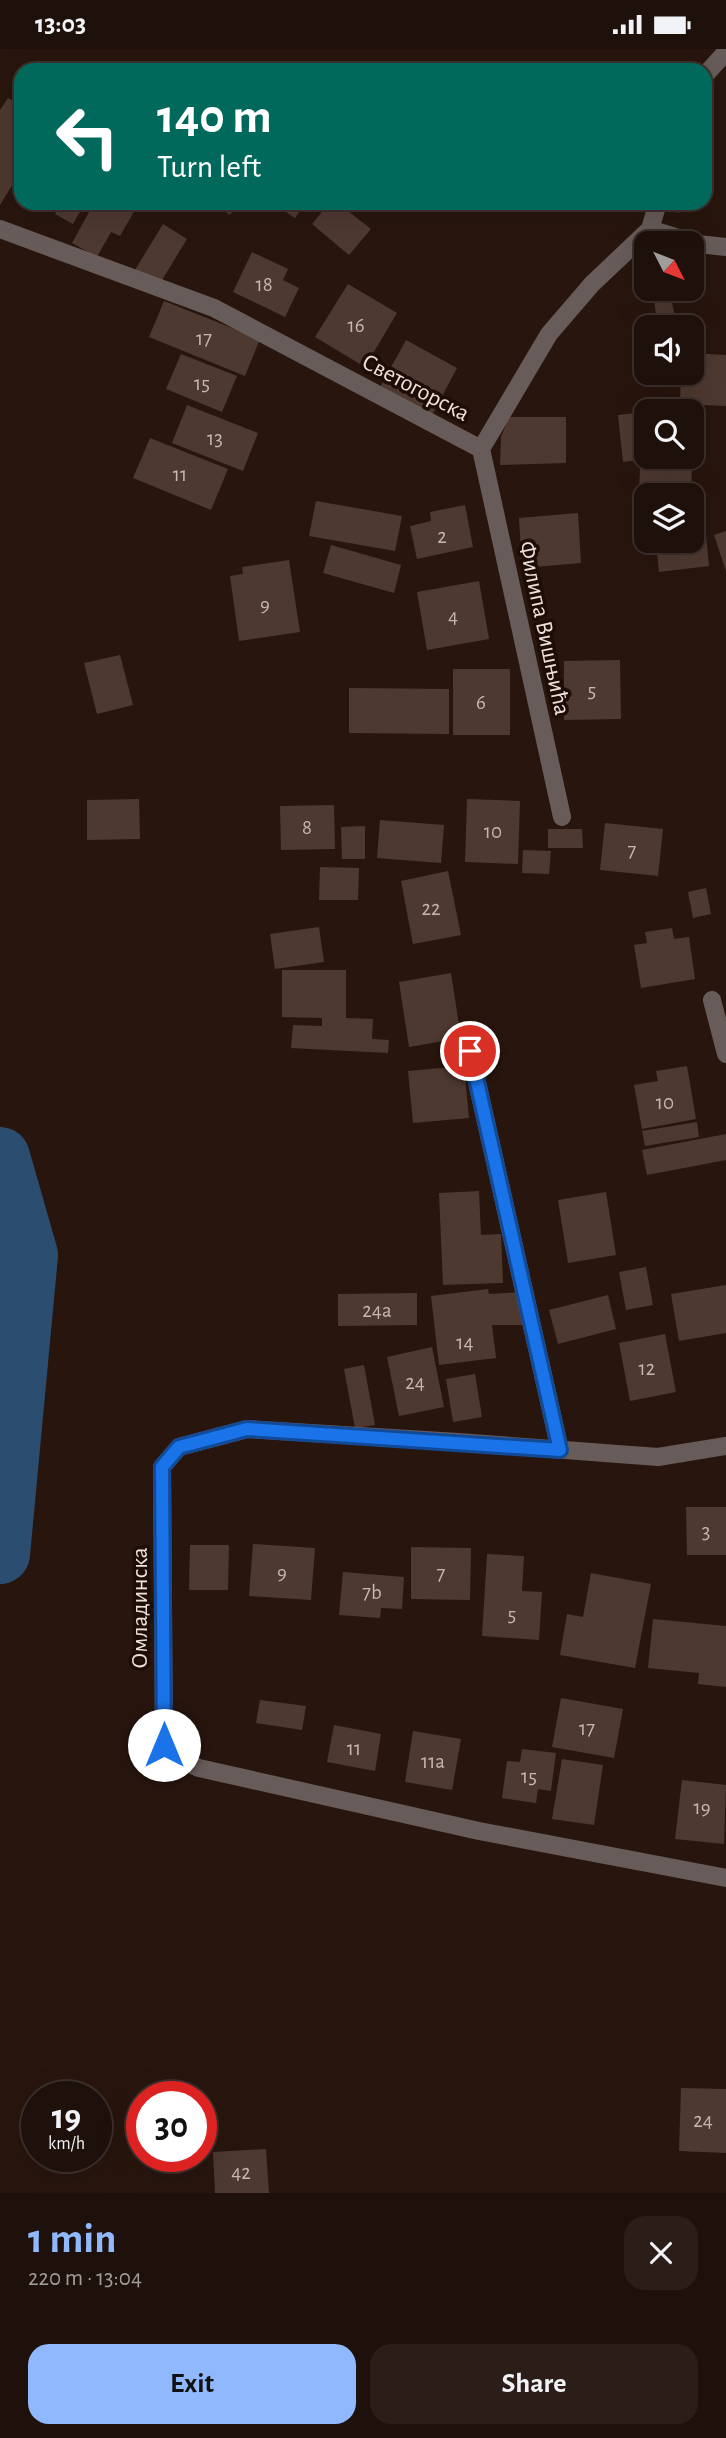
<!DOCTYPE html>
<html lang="en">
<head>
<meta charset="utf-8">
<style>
  body { margin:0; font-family:"Alegreya Sans",sans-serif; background:#2b1e18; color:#f1f3f6; height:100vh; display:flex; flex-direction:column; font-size:26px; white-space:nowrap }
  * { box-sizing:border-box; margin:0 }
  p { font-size:23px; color:#a19d9c }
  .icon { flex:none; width:38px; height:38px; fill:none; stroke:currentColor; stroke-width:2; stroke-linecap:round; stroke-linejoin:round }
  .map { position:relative; height:2144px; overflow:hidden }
  .drawer { display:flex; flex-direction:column; background:#1e100a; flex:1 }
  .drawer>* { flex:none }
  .banner { position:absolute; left:14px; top:14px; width:698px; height:147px; border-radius:21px; box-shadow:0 7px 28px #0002,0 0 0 2px #3c302b; background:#00695c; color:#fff; overflow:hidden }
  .needle { width:46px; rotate:132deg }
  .buttons { position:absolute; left:634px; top:182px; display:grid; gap:14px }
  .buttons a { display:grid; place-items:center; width:70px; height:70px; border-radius:14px; background:#1e100a; box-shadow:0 7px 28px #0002,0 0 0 2px #3c302b; font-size:35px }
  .speed { position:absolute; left:21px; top:2032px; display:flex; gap:14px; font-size:35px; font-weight:700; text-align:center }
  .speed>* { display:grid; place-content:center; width:91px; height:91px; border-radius:50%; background:#1e100a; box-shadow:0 7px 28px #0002,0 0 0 2px #3c302b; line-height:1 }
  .speed small { font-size:18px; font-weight:400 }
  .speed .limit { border:10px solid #d22; background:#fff; color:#111 }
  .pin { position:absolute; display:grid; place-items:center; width:60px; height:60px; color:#fff; margin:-30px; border:4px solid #fff; border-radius:50%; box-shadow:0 2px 7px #0007 }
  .me { position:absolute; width:77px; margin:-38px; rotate:0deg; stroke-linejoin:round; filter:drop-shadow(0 0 5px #0008) }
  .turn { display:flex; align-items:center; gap:24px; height:147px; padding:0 28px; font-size:32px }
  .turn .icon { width:91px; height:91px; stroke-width:2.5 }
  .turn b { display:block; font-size:49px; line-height:60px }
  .round { display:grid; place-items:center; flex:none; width:74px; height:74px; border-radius:21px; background:#2b1e18 }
  .summary { display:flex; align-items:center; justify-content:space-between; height:119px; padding:0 28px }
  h1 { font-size:42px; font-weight:700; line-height:52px; color:#8fb8fd }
  .action { display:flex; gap:14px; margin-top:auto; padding:14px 28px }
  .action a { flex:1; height:80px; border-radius:21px; background:#8fb8fd; color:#111; font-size:28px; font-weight:700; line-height:80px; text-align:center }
  .action a+a { background:#2b1e18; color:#f1f3f6 }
  .status { display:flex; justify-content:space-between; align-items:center; height:49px; padding:0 35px; background:#1e100a; direction:ltr }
  .status svg { height:19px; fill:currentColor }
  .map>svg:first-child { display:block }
</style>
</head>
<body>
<div class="status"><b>13:03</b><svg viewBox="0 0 49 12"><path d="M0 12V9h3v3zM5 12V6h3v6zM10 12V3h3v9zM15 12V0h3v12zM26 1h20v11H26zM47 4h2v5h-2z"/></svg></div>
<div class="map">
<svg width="726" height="2144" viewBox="0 0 726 2144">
  <rect width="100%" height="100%" fill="#28160e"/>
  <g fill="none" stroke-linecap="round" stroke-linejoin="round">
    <!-- river -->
    <path stroke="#2b4e70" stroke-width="60" d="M 0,1108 L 28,1206 L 0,1505"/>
  </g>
  <!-- building -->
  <path fill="#4e3930" d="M 8,49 L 21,57 L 21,122 L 0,156 L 0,61 Z
    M 61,154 L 85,154 L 73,175 L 55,165 Z
    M 94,154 L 139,154 L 120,187 L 111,183 L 97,208 L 72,194 Z
    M 212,154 L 238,154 L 230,166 Z
    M 277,154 L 305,154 L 295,169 L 275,156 Z
    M 329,154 L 338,154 L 371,180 L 349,206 L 312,175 Z
    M 674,154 L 707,154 L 707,155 L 677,164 Z
    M 163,175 L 187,190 L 159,236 L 135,221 Z
    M 252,203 L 288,220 L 283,231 L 299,239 L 285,268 L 233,243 Z
    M 348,235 L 397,264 L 365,318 L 315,288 Z
    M 652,240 L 669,240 L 675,268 L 657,271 Z
    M 164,252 L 260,290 L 245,327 L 149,288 Z
    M 406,291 L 457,319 L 431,368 L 379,340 Z
    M 691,304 L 726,306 L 726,357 L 680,355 L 681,324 L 691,324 Z
    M 181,305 L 237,327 L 222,363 L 166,340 Z
    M 187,356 L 258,384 L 243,422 L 172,394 Z
    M 646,363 L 646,408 L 654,409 L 623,413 L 618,366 Z
    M 509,368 L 566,368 L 566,414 L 500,416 L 501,388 Z
    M 150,389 L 228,420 L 211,461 L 133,429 Z
    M 640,418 L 692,418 L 691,446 L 639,445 Z
    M 316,452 L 402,467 L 395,502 L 309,487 Z
    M 703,455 L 709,517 L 659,523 L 657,502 L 640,503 L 638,479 L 646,478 L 646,492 L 691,492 L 691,456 Z
    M 465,456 L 473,498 L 417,510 L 410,477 L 431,472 L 430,463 Z
    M 578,464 L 581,514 L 522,519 L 519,469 Z
    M 726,482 L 726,522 L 714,486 Z
    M 331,496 L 401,516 L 394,544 L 323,524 Z
    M 289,511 L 300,583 L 239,592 L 230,527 L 243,525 L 242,518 Z
    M 479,532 L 489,590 L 427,601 L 417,543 Z
    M 120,606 L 133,656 L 97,665 L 84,614 Z
    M 620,611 L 621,670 L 564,671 L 564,612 Z
    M 453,620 L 510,620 L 510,686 L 453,686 Z
    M 349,639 L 449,640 L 449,685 L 349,684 Z
    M 139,750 L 140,790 L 87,791 L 87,751 Z
    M 467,750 L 520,752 L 518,815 L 465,813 Z
    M 334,756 L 335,800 L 281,801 L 280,757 Z
    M 380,771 L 444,776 L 441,814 L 377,809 Z
    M 605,774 L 663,780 L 658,827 L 600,821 Z
    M 365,777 L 365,810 L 342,810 L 341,778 Z
    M 548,780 L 582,780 L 583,799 L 548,799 Z
    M 523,801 L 551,802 L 549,825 L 522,824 Z
    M 320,818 L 359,819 L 358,851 L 319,851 Z
    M 448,822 L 461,886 L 413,895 L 401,832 Z
    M 706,839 L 711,865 L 693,869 L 688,843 Z
    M 319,878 L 324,913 L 275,920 L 270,885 Z
    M 672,879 L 674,890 L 689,888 L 695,930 L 641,939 L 634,896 L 647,894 L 645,883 Z
    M 282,921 L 346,921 L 346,969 L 373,970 L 372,990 L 389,991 L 388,1004 L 291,999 L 293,976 L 322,977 L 322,969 L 282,968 Z
    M 451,924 L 461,989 L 409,998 L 399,933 Z
    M 464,1017 L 469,1069 L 413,1074 L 408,1022 Z
    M 687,1017 L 696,1070 L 642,1080 L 634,1036 L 658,1032 L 656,1022 Z
    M 697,1073 L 699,1088 L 645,1097 L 642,1082 Z
    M 726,1085 L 726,1111 L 647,1126 L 642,1101 Z
    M 479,1142 L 481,1186 L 501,1185 L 503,1234 L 443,1236 L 439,1144 Z
    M 606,1143 L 616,1206 L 568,1214 L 558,1151 Z
    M 646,1218 L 653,1256 L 626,1261 L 619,1223 Z
    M 726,1236 L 726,1284 L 679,1292 L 671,1245 Z
    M 488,1240 L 489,1245 L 522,1243 L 525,1276 L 492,1276 L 496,1309 L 439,1316 L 431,1247 Z
    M 417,1244 L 417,1276 L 338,1277 L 338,1245 Z
    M 608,1246 L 616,1280 L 558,1295 L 549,1261 Z
    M 665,1285 L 676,1343 L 630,1352 L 619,1294 Z
    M 432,1298 L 444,1358 L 399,1367 L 387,1308 Z
    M 364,1316 L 375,1376 L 355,1379 L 344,1320 Z
    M 475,1325 L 482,1368 L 453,1373 L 446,1330 Z
    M 686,1458 L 726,1458 L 726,1506 L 687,1506 Z
    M 253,1495 L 315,1499 L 311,1551 L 249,1547 Z
    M 190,1496 L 229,1496 L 228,1541 L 189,1541 Z
    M 411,1498 L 471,1499 L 470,1551 L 411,1550 Z
    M 487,1505 L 524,1507 L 522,1542 L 542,1543 L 539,1591 L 482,1587 Z
    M 343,1523 L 404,1528 L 402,1560 L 381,1559 L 380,1569 L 339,1566 Z
    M 591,1524 L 651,1535 L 635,1619 L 560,1606 L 567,1565 L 583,1568 Z
    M 653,1570 L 726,1577 L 726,1638 L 698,1635 L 699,1624 L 648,1619 Z
    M 561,1649 L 623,1660 L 614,1709 L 552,1698 Z
    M 260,1651 L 306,1657 L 302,1681 L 256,1674 Z
    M 334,1676 L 381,1685 L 375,1722 L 327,1713 Z
    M 413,1682 L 461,1690 L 452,1741 L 405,1733 Z
    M 522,1700 L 556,1704 L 551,1742 L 538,1740 L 536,1754 L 502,1749 L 507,1712 L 520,1713 Z
    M 562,1710 L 603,1716 L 594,1776 L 552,1770 Z
    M 682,1731 L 726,1736 L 724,1795 L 675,1790 Z
    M 681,2039 L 726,2040 L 726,2104 L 679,2102 Z
    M 266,2100 L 269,2144 L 215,2144 L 213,2103 Z"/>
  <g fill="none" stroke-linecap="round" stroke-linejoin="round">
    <!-- service -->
    <path stroke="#685c5a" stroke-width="18" d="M 712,951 L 726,1005
      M 470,1002 L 560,1401"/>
    <!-- minor -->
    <path stroke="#685c5a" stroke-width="18" d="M 705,26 L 726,3
      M 0,180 L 214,259 L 481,400
      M 650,180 L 698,195 L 726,198
      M 481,400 L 562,768
      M 481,400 L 549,285 L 592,235 L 650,180 L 658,154
      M 726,1397 L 658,1408 L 458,1393 L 247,1380 L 179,1398 L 162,1418 L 164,1696 L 183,1712 L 199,1719 L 479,1782 L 726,1829"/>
  </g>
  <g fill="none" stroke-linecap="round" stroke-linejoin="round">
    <defs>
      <path id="route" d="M 164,1696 L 162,1418 L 179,1398 L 247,1380 L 560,1401 L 470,1002"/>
    </defs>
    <!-- route casing -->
    <use href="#route" stroke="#114b97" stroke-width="18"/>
    <!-- route -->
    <use href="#route" stroke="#1a73e8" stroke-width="12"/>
  </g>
  <g text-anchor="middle" stroke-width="7" stroke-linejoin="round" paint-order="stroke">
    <!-- number labels -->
    <g font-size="21" fill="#c6b6b0">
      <text x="264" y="242">18</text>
      <text x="356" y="283">16</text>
      <text x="204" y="296">17</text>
      <text x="202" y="341">15</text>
      <text x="215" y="396">13</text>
      <text x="180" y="432">11</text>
      <text x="442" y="494">2</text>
      <text x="265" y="562">9</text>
      <text x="453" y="574">4</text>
      <text x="592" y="648">5</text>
      <text x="481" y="660">6</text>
      <text x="307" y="785">8</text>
      <text x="493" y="789">10</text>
      <text x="632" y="808">7</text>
      <text x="431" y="866">22</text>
      <text x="665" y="1060">10</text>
      <text x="377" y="1268">24a</text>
      <text x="465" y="1300">14</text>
      <text x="647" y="1326">12</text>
      <text x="415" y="1340">24</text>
      <text x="706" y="1489">3</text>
      <text x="282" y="1530">9</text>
      <text x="441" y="1531">7</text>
      <text x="372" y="1550">7b</text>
      <text x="512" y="1572">5</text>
      <text x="587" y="1686">17</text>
      <text x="354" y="1706">11</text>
      <text x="433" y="1719">11a</text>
      <text x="529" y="1734">15</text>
      <text x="702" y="1765">19</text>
      <text x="703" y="2078">24</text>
      <text x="241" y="2130">42</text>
    </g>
    <!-- street labels -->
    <g font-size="24" fill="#eee0db" stroke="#1e0d06">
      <text transform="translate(416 338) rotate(28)" y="8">Светогорска</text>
      <text transform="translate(545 579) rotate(78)" y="8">Филипа Вишњића</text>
      <text transform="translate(139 1559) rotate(-90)" y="8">Омладинска</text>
    </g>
  </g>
</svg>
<div class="buttons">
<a><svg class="needle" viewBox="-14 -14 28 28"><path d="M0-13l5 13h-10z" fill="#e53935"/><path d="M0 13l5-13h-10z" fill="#a19d9c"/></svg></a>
<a><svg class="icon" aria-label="sound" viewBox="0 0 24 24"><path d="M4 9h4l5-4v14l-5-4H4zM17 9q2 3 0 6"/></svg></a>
<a><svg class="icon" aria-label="search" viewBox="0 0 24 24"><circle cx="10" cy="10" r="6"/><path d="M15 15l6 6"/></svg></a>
<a><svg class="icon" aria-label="layers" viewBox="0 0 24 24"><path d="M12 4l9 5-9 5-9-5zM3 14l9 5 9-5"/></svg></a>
</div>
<div class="speed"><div>19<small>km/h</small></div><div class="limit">30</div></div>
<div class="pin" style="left:470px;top:1002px;background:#d93025"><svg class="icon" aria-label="arrive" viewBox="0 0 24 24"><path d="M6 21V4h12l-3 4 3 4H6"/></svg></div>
<svg class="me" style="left:164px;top:1696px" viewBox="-20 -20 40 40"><circle r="19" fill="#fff"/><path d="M0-13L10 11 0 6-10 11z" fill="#1a73e8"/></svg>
<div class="banner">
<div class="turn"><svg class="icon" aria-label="left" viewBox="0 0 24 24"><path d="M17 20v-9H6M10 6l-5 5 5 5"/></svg><div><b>140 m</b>Turn left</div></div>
</div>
</div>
<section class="drawer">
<div class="summary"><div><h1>1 min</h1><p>220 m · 13:04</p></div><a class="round"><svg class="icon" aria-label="close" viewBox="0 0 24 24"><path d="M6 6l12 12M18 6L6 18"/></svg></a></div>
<div class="action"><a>Exit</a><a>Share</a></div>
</section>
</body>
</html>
